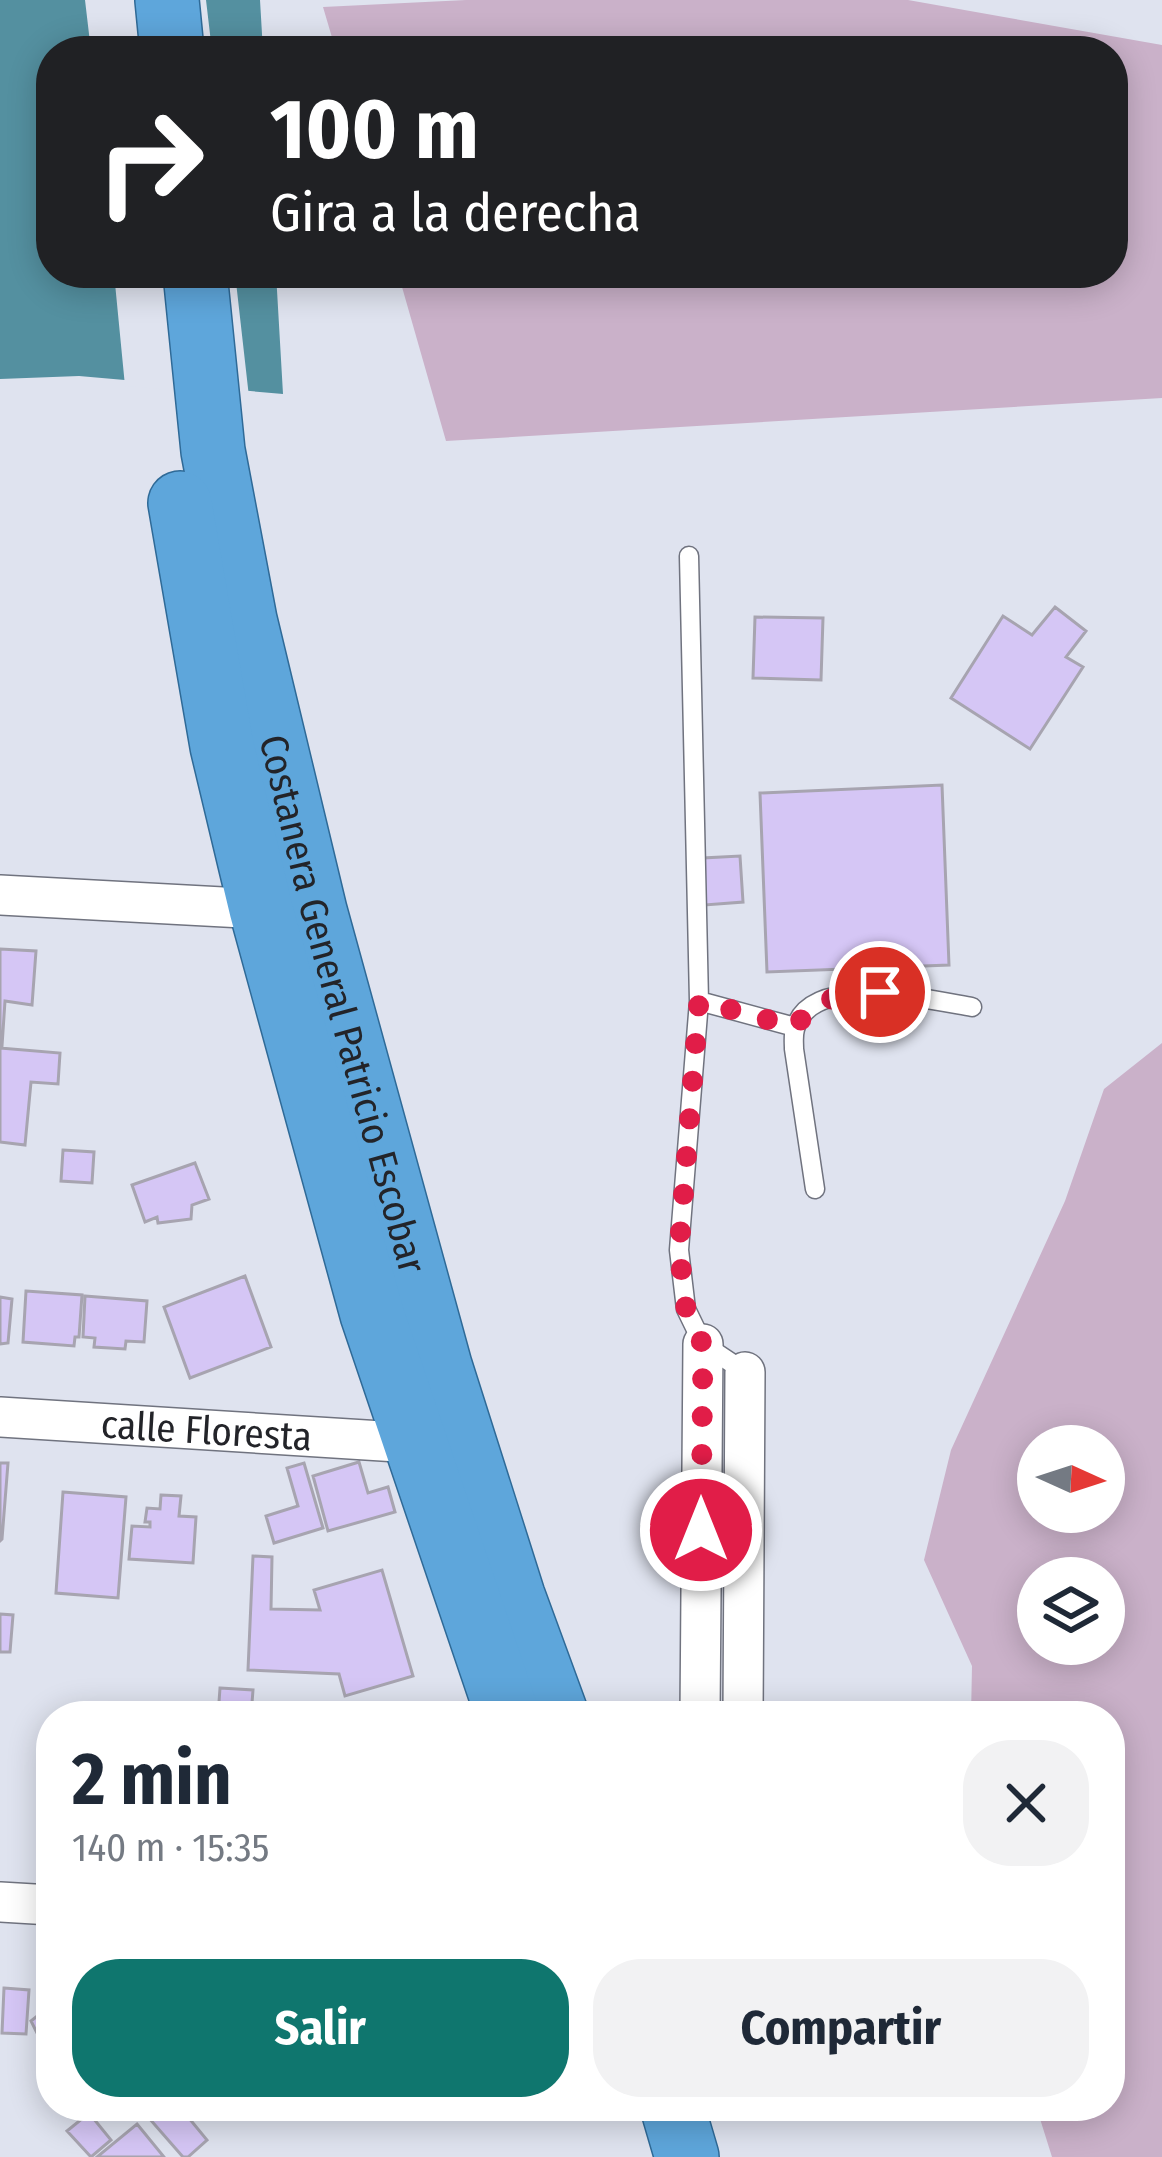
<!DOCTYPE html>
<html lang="es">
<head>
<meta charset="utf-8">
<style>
  body { margin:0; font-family:"Fira Sans Condensed",sans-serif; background:#f2f2f3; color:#1f2937; height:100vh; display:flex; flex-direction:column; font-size:45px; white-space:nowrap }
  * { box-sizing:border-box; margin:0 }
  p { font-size:39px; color:#747a83 }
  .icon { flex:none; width:66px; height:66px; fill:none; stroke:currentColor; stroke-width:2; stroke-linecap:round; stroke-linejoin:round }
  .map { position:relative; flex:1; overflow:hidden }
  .details { position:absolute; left:36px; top:1701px; width:1089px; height:420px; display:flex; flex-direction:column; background:#fff; border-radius:48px; box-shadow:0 6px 30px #0003 }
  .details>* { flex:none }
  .guide { position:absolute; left:36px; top:36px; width:1092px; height:252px; border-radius:48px; box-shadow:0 6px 30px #0003; background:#202124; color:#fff; overflow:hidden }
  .needle { width:78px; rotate:93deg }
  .controls { position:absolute; left:1017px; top:1425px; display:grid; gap:24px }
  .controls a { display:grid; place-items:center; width:108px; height:108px; border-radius:50%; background:#fff; box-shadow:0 6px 30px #0003; font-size:60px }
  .pin { position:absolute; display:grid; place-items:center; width:102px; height:102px; color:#fff; margin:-51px; border:6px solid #fff; border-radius:50%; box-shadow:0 3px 12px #0007 }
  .me { position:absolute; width:132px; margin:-66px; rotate:0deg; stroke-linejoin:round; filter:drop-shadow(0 0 9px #0008) }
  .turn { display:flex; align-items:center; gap:42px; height:252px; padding:0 36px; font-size:54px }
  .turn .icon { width:156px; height:156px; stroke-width:2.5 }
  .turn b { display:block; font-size:84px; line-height:102px }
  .round { display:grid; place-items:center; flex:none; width:126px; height:126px; border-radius:48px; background:#f2f2f3 }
  .overview { display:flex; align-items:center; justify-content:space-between; height:204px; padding:0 36px }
  h1 { font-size:72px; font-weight:700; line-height:90px }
  .action { display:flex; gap:24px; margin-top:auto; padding:24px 36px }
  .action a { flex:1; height:138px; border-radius:48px; background:#0f766e; color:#fff; font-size:48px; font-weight:700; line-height:138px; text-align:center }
  .action a+a { background:#f2f2f3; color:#1f2937 }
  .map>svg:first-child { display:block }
</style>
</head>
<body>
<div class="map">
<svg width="1162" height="2157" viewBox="0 0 1162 2157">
  <rect width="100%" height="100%" fill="#dfe3ef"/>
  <!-- green -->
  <path fill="#cab1c9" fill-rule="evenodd" d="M 466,0 L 908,0 L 1162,45 L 1162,398 L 446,441 L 398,273 L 1113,273 L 1113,51 L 336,51 L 323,7 Z
    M 1162,1043 L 1162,2157 L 1052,2157 L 1036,2106 L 1110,2106 L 1110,1716 L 971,1716 L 972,1666 L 924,1560 L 951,1450 L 1065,1201 L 1104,1089 ZM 1104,1446 L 1104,1512 L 1038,1512 L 1038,1446 ZM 1038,1578 L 1104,1578 L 1104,1644 L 1038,1644 Z"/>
  <!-- water -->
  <path fill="#5490a0" d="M 0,0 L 260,0 L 263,51 L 51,51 L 51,273 L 276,273 L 283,394 L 79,376 L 0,379 Z"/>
  <!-- pier -->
  <path fill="#dfe3ef" d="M 85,0 L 206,0 L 212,51 L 91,51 Z
    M 114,273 L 235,273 L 249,397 L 125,386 Z"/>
  <!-- building -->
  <path fill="#d5c6f5" stroke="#a7a4b0" stroke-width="3" d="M 1055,607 L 1086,631 L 1066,657 L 1083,667 L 1030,749 L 951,698 L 1003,616 L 1032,635 Z
    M 755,617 L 823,618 L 821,680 L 753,678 Z
    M 942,785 L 949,965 L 767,972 L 760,793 Z
    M 740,856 L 743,902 L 705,905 L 703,858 Z
    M 0,949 L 36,951 L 32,1005 L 5,1001 L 2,1046 L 0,1045 Z
    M 0,1048 L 60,1053 L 58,1084 L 31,1082 L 25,1145 L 0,1142 Z
    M 63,1150 L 94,1152 L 92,1183 L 61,1181 Z
    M 195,1163 L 209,1199 L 192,1205 L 191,1219 L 158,1223 L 157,1217 L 145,1222 L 132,1185 Z
    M 245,1276 L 271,1347 L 190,1378 L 164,1307 Z
    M 26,1291 L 82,1295 L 79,1337 L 75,1337 L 74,1346 L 23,1342 Z
    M 85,1296 L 147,1301 L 144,1342 L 126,1341 L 125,1349 L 94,1347 L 95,1338 L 83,1337 Z
    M 0,1297 L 12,1299 L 8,1343 L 0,1344 Z
    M 359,1462 L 368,1493 L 388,1487 L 395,1512 L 328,1531 L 313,1476 Z
    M 0,1463 L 8,1463 L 2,1539 L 0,1541 Z
    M 304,1463 L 323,1528 L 274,1543 L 266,1516 L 298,1506 L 287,1468 Z
    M 63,1492 L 126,1497 L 118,1598 L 56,1593 Z
    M 161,1495 L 181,1496 L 179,1516 L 196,1517 L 193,1563 L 129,1559 L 132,1526 L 150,1527 L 150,1522 L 145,1522 L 147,1508 L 160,1509 Z
    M 253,1556 L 272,1557 L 271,1609 L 320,1610 L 314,1590 L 382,1570 L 413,1676 L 345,1696 L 339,1674 L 248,1670 Z
    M 0,1614 L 13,1615 L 10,1652 L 0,1652 Z
    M 220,1688 L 253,1690 L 251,1716 L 218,1716 Z
    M 4,1988 L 29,1990 L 26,2034 L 2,2033 Z
    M 51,2005 L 51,2035 L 41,2041 L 31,2021 Z
    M 161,2106 L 179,2106 L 207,2140 L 188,2157 L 183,2157 L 148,2117 Z
    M 89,2113 L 111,2140 L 91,2157 L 67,2131 Z
    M 137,2124 L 164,2157 L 97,2157 Z"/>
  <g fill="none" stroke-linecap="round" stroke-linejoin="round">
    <defs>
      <path id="service" d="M 689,556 L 699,1001 L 679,1250 L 686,1309 L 703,1344 L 745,1372
        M 699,1001 L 795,1027
        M 815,1189 L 794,1049 C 794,1042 793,1036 795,1029 C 810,971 931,1000 972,1007"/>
      <g id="minor">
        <path d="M 0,895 L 261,909"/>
        <path id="s1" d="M 0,1417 L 414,1443"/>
        <path d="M 700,1716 L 703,1344"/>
        <path d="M 743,1716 L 745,1372"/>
        <path d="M 0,1902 L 51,1905"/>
      </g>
      <g id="trunk">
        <path d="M 167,0 L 172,51"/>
        <path id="s2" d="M 195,273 L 213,451 L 245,620 L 315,911 L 440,1366 L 513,1596 L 557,1716"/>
        <path d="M 180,503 L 222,746 L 261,909 L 372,1314 L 508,1716"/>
        <path d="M 672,2106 L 687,2157"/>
      </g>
    </defs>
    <!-- service casing -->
    <use href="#service" stroke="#70737f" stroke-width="21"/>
    <!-- minor casing -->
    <use href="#minor" stroke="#70737f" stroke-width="42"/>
    <!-- trunk casing -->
    <use href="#trunk" stroke="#2f6a97" stroke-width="66"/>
    <!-- service -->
    <use href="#service" stroke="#fff" stroke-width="18"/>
    <!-- minor -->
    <use href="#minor" stroke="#fff" stroke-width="39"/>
    <!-- trunk -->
    <use href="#trunk" stroke="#5ea6db" stroke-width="63"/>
  </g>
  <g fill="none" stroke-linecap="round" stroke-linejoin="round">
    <!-- route -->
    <path stroke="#e11d48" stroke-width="21" stroke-dasharray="0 37.8" d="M 701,1530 L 703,1345 L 686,1309 L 679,1250 L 699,1001 L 795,1027 C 820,994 842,996 880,992"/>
  </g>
  <g text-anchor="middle" stroke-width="12" stroke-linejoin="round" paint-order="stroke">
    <!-- street labels -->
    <g font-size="39" fill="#232429" stroke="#fff">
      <text dy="14" stroke="none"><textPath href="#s2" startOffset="747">Costanera General Patricio Escobar</textPath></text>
      <text dy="14" stroke="none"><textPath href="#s1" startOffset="207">calle Floresta</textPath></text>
    </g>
  </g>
</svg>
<div class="controls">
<a><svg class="needle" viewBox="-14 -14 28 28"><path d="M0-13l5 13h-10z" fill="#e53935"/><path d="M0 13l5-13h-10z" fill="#747a83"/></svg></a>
<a><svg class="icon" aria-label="layers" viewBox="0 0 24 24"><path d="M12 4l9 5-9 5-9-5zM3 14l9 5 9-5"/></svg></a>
</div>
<div class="pin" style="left:880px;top:992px;background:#d93025"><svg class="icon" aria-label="arrive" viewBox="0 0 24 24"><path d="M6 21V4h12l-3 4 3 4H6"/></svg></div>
<svg class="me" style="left:701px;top:1530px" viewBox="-20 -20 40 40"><circle r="17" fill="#e11d48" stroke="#fff" stroke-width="3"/><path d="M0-11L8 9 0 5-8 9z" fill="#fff"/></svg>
<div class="guide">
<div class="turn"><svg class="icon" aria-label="right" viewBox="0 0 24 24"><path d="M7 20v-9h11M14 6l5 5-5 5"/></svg><div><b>100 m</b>Gira a la derecha</div></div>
</div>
<section class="details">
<div class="overview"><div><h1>2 min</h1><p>140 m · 15:35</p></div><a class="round"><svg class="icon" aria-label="close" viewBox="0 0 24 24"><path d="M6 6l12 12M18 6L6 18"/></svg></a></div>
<div class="action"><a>Salir</a><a>Compartir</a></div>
</section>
</div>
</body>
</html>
